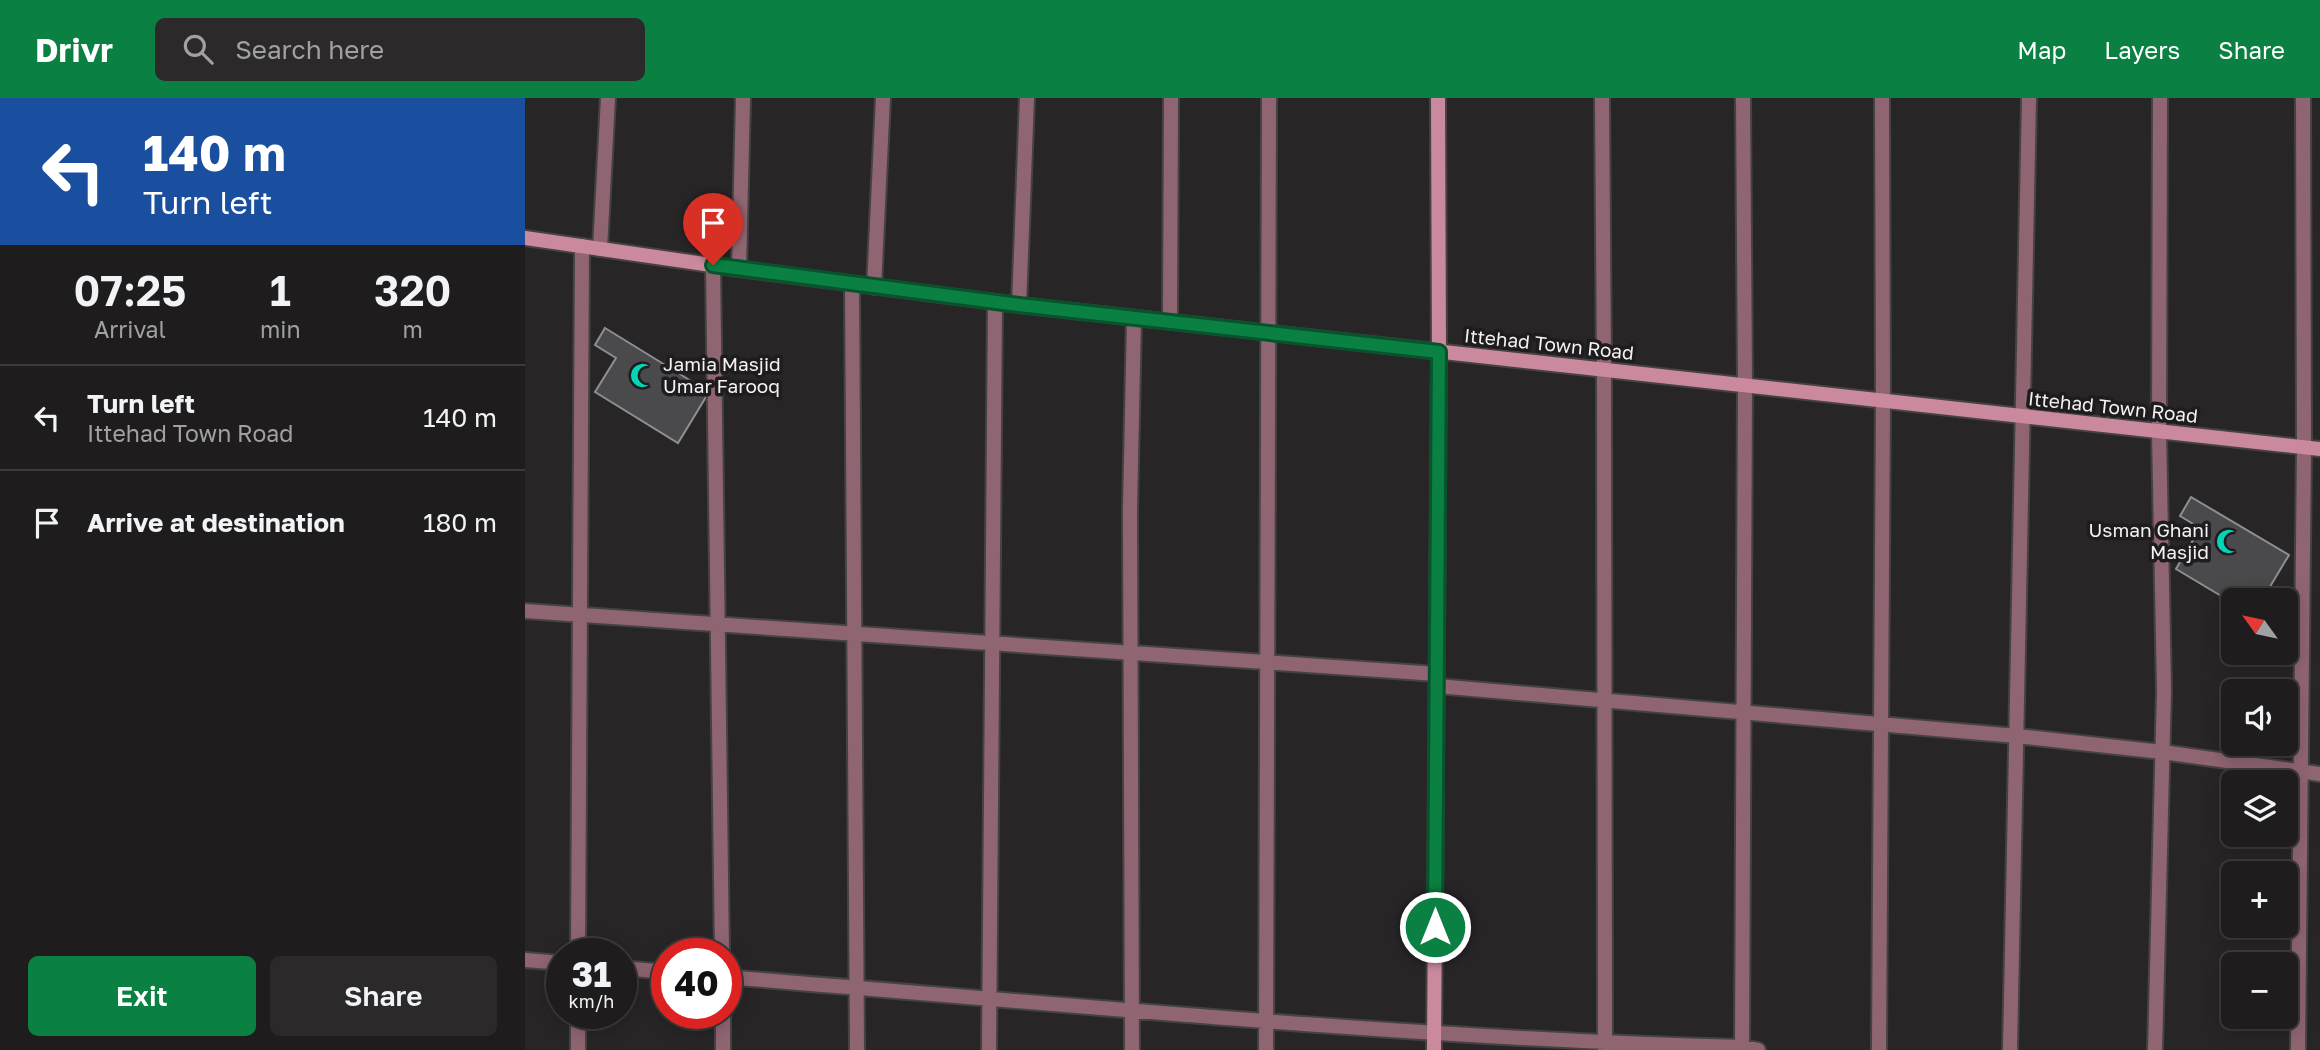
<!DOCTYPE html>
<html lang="en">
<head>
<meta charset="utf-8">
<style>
  body { margin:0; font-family:"Golos Text",sans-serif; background:#2b292a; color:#f1f3f6; height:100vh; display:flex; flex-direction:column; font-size:26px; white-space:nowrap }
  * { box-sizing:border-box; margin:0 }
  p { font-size:23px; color:#a1a1a4 }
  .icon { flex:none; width:38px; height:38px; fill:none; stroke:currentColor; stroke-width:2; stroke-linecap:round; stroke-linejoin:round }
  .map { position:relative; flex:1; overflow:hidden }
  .details { display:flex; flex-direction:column; background:#1e1c1d; width:525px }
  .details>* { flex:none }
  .top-card { background:#1a4fa0; color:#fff; overflow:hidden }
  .needle { width:46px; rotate:303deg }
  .tools { position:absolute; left:1696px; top:490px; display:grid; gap:14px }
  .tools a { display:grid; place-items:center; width:77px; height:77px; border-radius:10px; background:#1e1c1d; box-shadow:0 4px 18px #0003,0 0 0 2px #3c3a3b; font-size:35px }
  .speed { position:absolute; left:21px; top:840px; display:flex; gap:14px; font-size:35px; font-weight:700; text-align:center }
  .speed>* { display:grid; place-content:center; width:91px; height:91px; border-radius:50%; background:#1e1c1d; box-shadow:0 4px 18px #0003,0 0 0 2px #3c3a3b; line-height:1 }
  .speed small { font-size:18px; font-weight:400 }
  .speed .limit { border:10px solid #d22; background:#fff; color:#111 }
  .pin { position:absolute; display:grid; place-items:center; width:60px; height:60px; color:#fff; margin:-72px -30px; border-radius:50% 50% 50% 0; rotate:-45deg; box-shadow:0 0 7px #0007 }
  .pin .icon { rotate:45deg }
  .me { position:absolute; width:77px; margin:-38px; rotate:0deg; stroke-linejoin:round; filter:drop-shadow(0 0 5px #0008) }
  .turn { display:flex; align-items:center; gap:24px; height:147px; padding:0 28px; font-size:32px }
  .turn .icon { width:91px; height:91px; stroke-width:2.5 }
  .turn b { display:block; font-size:49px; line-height:60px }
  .eta { display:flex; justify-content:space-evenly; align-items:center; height:119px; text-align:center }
  .eta b { font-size:42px; font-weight:600; line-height:49px }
  .button { display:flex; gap:14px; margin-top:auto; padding:14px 28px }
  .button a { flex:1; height:80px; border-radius:10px; background:#0b8043; color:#fff; font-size:28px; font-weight:600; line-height:80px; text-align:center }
  .button a+a { background:#2b292a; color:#f1f3f6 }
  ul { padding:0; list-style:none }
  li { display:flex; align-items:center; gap:21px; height:105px; padding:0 28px; border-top:2px solid #3c3a3b }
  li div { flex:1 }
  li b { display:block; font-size:26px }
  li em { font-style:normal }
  header { display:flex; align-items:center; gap:42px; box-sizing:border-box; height:98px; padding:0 35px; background:#0b8043; color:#fff }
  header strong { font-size:33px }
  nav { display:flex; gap:38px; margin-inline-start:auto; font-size:24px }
  .search { width:490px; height:63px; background:#2b292a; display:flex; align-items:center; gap:18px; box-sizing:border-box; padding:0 24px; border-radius:10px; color:#a1a1a4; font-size:26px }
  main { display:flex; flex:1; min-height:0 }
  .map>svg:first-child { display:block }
</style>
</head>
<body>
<header>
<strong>Drivr</strong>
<div class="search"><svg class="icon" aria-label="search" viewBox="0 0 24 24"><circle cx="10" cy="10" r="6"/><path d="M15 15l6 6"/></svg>Search here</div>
<nav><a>Map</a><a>Layers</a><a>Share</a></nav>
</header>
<main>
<section class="details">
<div class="top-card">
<div class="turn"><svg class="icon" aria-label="left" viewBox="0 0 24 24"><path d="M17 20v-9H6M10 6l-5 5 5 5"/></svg><div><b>140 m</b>Turn left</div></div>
</div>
<div class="eta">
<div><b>07:25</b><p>Arrival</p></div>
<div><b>1</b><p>min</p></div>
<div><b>320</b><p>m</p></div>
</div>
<ul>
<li><svg class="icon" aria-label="left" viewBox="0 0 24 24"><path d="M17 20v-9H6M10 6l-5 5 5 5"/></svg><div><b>Turn left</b><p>Ittehad Town Road</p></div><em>140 m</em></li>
<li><svg class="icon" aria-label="arrive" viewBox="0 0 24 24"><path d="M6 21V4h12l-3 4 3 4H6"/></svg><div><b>Arrive at destination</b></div><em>180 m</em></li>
</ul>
<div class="button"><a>Exit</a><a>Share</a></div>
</section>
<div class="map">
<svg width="1795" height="952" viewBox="0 0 1795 952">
  <rect width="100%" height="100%" fill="#282527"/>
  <!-- building -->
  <path fill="#4a494c" stroke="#8f8e92" stroke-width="2" d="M 80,230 L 184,294 L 153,345 L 70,294 L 91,260 L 70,247 Z
    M 1666,399 L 1764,457 L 1737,502 L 1708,502 L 1708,505 L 1651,471 L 1675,430 L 1655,418 Z"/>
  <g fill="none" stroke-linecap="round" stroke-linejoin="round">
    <defs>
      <path id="street" d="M 1077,0 L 1079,272 L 1080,952
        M 75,151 L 83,0
        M 188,167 L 197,856
        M 214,171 L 218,0
        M 327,186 L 332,952
        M 349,189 L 358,0
        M 494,207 L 502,0
        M 645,224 L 646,0
        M 0,513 L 912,576
        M 912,588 L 1492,638 L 1637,654 L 1795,676
        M 53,856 L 57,148
        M 0,862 L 37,865
        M 96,870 L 142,874
        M 201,879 C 540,906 878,940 1217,949 L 1233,952
        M 198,915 L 198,952
        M 53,952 L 53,915
        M 464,952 L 470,204
        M 607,952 L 605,411 L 609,220
        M 741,952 L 744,0
        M 1217,952 L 1220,287 L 1218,0
        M 1354,952 L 1358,303 L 1357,0
        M 1485,952 L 1504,0
        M 1630,952 L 1639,592 L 1634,333 L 1635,0
        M 1773,952 L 1779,349 L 1778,0"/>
      <path id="secondary" d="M 0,140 L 214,171 L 494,207 L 1795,351
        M 909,952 L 914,254 L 913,0"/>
    </defs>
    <!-- street casing -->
    <use href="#street" stroke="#454244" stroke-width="18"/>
    <!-- secondary casing -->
    <use href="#secondary" stroke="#454244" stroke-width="18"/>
    <!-- street -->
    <use href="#street" stroke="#8f6571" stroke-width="14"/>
    <!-- secondary -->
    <use href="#secondary" stroke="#ca899c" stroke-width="14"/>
  </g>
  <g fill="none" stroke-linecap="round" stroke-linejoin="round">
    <defs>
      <path id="route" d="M 188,167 L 494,207 L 914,254 L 910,829"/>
    </defs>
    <!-- route casing -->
    <use href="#route" stroke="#07532c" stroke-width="18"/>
    <!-- route -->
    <use href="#route" stroke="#0b8043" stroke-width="12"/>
  </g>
  <!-- icons -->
  <defs>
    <symbol id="mosque-bare" viewBox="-9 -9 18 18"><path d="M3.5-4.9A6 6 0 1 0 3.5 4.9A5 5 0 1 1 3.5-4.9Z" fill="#04d5b6" stroke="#1e1c1e" stroke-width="2.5" paint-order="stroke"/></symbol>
  </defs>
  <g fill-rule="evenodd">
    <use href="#mosque-bare" x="100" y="260" width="35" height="35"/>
    <use href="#mosque-bare" x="1686" y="426" width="35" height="35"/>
  </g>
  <g text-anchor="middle" stroke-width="7" stroke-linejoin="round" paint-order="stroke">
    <!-- street labels -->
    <g font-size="19" fill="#f4f2f3" stroke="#1e1c1e">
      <text transform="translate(1024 246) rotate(6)" y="7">Ittehad Town Road</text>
      <text transform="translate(1588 309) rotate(6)" y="7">Ittehad Town Road</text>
    </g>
    <!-- poi labels -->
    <g font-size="19" fill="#f4f2f3" stroke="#1e1c1e" text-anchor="start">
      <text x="138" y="273">Jamia Masjid<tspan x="138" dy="22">Umar Farooq</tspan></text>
      <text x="1684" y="439" text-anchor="end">Usman Ghani<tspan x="1684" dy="22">Masjid</tspan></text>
    </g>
  </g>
</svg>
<div class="tools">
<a><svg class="needle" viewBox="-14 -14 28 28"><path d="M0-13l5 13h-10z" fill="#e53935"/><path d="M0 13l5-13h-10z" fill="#a1a1a4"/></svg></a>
<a><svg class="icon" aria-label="sound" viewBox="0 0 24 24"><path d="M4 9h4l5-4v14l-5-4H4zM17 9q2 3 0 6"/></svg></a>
<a><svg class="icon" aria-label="layers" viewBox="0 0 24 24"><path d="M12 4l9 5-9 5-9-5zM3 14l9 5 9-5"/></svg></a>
<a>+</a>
<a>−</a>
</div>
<div class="speed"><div>31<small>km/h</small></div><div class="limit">40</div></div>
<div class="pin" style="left:188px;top:167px;background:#d93025"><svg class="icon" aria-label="arrive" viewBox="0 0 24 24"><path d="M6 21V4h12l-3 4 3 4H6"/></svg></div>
<svg class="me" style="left:910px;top:829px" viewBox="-20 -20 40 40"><circle r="17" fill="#0b8043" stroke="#fff" stroke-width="3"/><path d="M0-11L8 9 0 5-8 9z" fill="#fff"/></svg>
</div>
</main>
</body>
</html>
